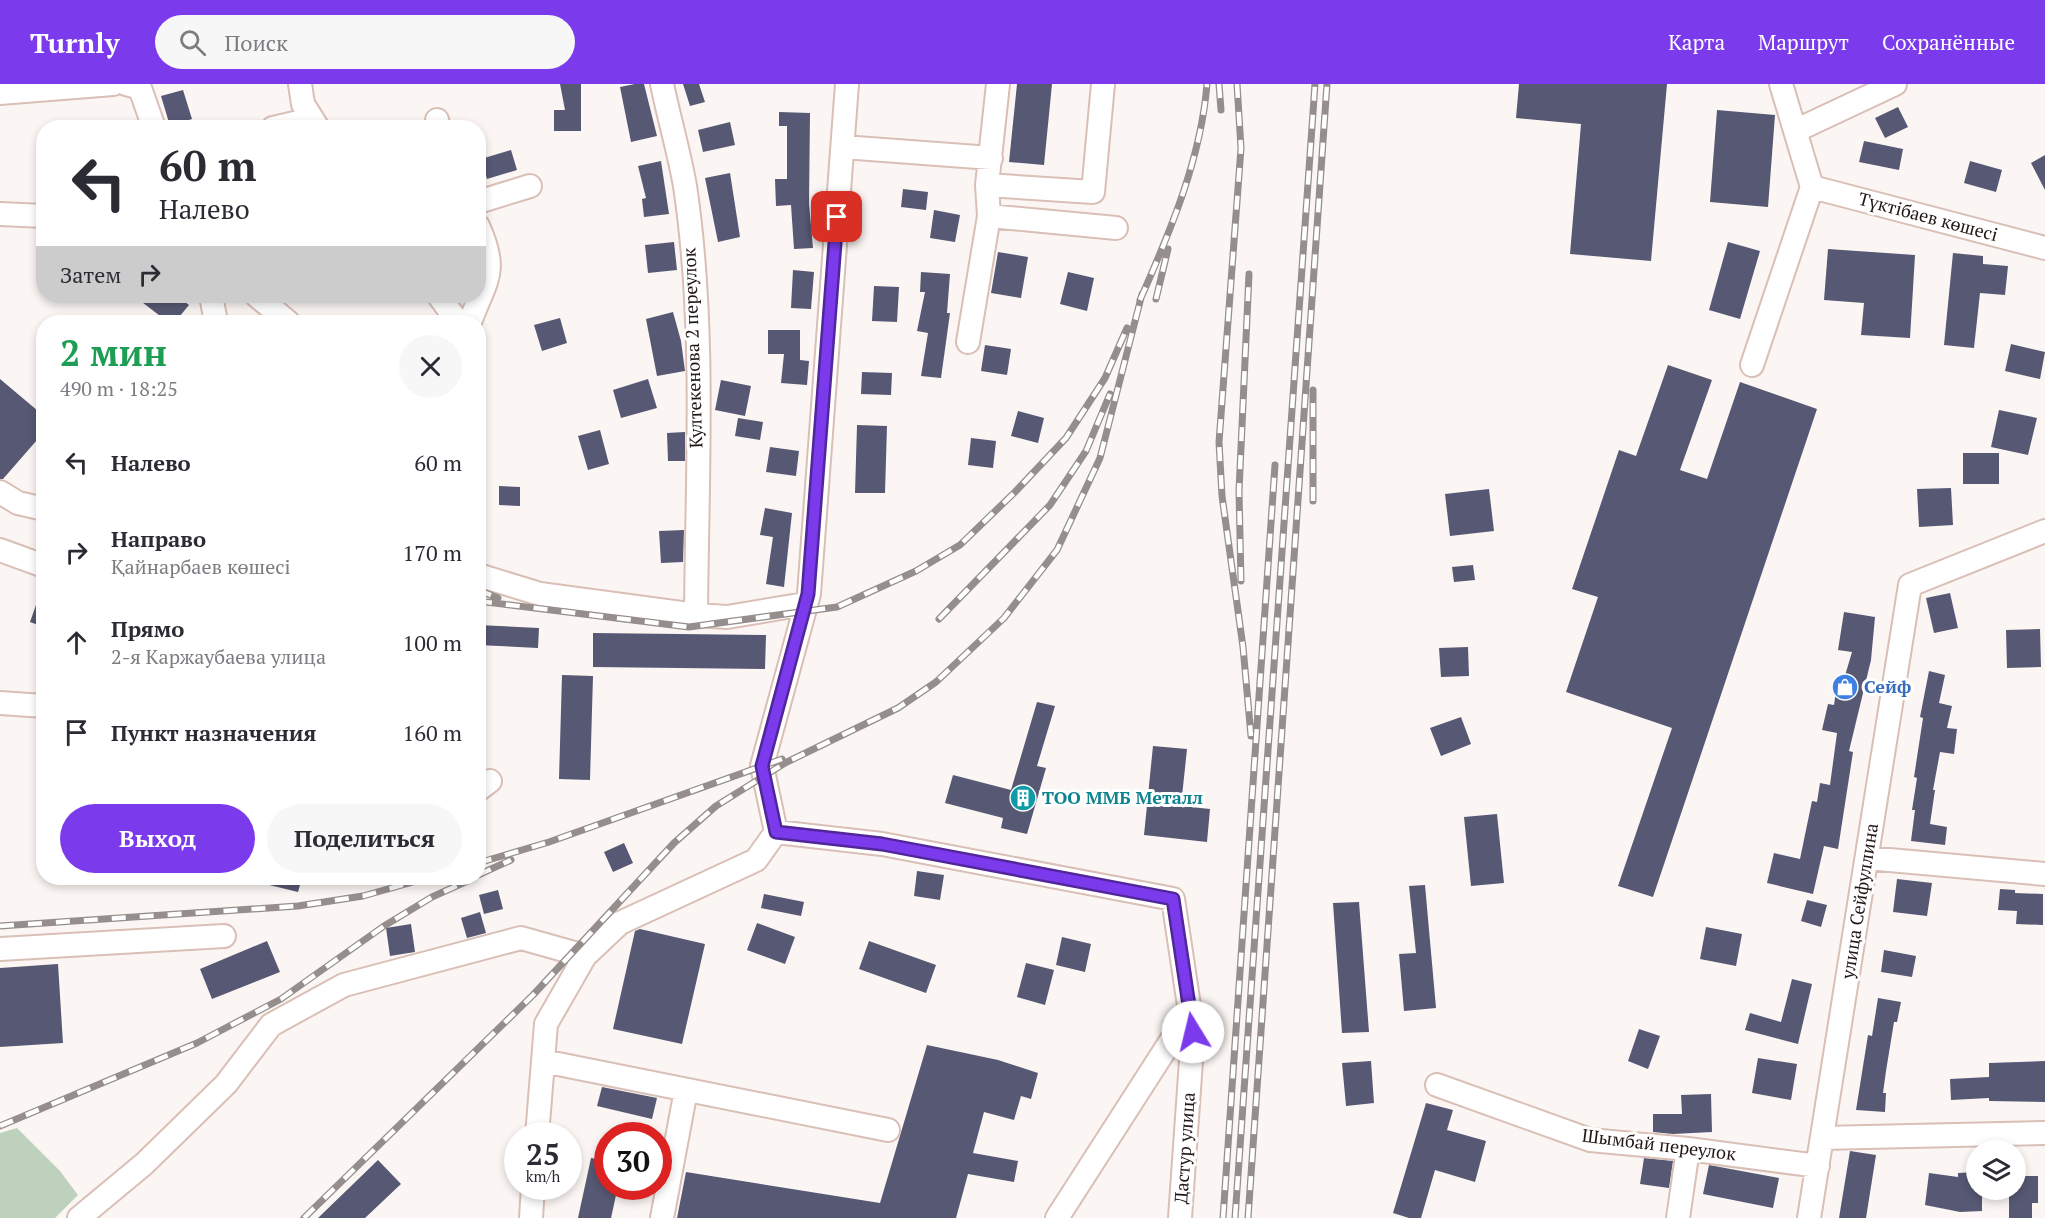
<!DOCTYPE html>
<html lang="ru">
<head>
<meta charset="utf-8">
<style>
  body { margin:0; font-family:"PT Serif",serif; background:#f7f7f7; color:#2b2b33; height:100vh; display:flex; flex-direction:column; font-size:22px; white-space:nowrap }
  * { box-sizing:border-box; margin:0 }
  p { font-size:20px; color:#7c7c81 }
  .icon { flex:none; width:33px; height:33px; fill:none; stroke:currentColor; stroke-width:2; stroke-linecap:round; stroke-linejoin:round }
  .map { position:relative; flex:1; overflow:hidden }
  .details { position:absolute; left:36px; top:231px; width:450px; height:570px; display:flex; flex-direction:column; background:#fff; border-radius:24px; box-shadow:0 3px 9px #0003 }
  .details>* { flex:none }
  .guide { position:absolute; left:36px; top:36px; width:450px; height:183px; border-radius:24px; box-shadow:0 3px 9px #0003; background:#fff; color:#2b2b33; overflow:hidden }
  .tools { position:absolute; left:1966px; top:1056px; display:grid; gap:12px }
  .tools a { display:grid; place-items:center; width:60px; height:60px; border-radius:50%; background:#fff; box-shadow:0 3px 9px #0003; font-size:30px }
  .speed { position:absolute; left:504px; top:1038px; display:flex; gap:12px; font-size:30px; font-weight:700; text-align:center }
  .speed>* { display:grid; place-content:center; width:78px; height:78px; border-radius:50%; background:#fff; box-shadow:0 3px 9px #0003; line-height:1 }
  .speed small { font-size:15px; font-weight:400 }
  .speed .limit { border:9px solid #d22; background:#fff; color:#111 }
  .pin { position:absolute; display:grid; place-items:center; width:51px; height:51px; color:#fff; margin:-26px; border-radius:12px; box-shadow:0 3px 9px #0006 }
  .me { position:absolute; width:66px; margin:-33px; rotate:351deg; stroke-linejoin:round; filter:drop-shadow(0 0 4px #0008) }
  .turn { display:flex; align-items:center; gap:21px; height:126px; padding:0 24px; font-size:27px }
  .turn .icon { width:78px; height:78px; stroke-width:2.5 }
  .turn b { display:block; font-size:42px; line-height:51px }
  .then { display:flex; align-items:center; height:57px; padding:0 24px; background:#0003; gap:12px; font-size:22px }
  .round { display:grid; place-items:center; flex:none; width:63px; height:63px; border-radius:32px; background:#f7f7f7 }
  .summary { display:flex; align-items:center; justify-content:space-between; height:102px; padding:0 24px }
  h1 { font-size:36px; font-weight:700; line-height:45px; color:#1e9e55 }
  .action { display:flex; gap:12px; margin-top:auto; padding:12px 24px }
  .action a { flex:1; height:69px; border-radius:36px; background:#7c3aed; color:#fff; font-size:24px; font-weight:700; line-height:69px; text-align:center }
  .action a+a { background:#f7f7f7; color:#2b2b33 }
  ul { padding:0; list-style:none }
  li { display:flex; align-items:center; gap:18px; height:90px; padding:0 24px }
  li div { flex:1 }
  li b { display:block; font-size:22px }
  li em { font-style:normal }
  header { display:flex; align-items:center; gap:36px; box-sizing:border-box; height:84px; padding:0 30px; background:#7c3aed; color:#fff }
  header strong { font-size:28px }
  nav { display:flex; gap:33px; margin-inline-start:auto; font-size:21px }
  .search { width:420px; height:54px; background:#f7f7f7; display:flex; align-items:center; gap:15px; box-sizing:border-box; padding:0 21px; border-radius:33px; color:#7c7c81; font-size:22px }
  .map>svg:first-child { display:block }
</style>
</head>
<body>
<header>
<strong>Turnly</strong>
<div class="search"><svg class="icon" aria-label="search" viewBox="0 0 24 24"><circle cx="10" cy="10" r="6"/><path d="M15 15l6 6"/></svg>Поиск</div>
<nav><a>Карта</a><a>Маршрут</a><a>Сохранённые</a></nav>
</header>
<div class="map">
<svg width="2045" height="1134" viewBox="0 0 2045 1134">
  <rect width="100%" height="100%" fill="#fbf6f4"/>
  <!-- green -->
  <path fill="#bed1bc" d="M 17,1044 L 60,1087 L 78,1111 L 55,1134 L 0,1134 L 0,1049 Z"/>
  <!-- building -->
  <path fill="#575873" d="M 560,0 L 581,0 L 581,47 L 554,47 L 554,26 L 565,26 Z
    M 635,0 L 644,0 L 657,52 L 631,58 L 620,3 Z
    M 683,0 L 699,0 L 705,18 L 690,22 Z
    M 1017,0 L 1052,0 L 1044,81 L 1009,78 Z
    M 1519,0 L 1667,0 L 1651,177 L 1570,170 L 1581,40 L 1516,34 Z
    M 183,6 L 192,35 L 170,42 L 161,12 Z
    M 1898,23 L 1908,43 L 1885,54 L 1875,34 Z
    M 1717,26 L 1775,31 L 1768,123 L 1710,118 Z
    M 779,28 L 810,29 L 809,120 L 813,164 L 794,165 L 791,121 L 776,122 L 775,95 L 787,95 L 787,42 L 779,42 Z
    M 730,38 L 735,61 L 703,68 L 698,46 Z
    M 1864,57 L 1903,65 L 1899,86 L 1859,78 Z
    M 511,66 L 517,86 L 487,95 L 481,75 Z
    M 2045,71 L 2045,106 L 2031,79 Z
    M 661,77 L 669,130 L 644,133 L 642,115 L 646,114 L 638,82 Z
    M 1970,77 L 2002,86 L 1996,108 L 1964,99 Z
    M 730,89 L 740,153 L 718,158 L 705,94 Z
    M 903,105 L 928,108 L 926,126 L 901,123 Z
    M 934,126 L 960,131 L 955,158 L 930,154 Z
    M 674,158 L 677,186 L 648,189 L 645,161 Z
    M 1728,158 L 1760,167 L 1740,235 L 1709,226 Z
    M 1828,165 L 1915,171 L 1910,254 L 1861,251 L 1864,219 L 1824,216 Z
    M 998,168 L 1028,173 L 1021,214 L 991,209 Z
    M 1953,169 L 1983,172 L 1983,180 L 2008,182 L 2005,211 L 1980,209 L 1974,264 L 1944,261 Z
    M 793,186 L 814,188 L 811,225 L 791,224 Z
    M 921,188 L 950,190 L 947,229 L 950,229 L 941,294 L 921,292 L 928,249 L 917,247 L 925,208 L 920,208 Z
    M 1068,188 L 1094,194 L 1087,227 L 1060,220 Z
    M 874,202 L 899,203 L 897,238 L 872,237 Z
    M 134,212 L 177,212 L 189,221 L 175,238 L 168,238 Z
    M 673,228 L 681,257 L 685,287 L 657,292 L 646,235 Z
    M 560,234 L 567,259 L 542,267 L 534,241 Z
    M 768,246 L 800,246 L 800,276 L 809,277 L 807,301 L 781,299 L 784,270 L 768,270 Z
    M 2011,260 L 2045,268 L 2040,295 L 2005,287 Z
    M 985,261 L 1011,265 L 1007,291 L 981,287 Z
    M 1668,281 L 1712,296 L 1680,386 L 1707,395 L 1740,298 L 1817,325 L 1653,813 L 1618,802 L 1672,644 L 1566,608 L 1598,513 L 1572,505 L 1619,366 L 1636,372 Z
    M 862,288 L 892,289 L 891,311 L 861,310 Z
    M 0,295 L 44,332 L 44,348 L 3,395 L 0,395 Z
    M 648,295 L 657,324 L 621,334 L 613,306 Z
    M 721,296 L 751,302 L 745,332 L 715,326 Z
    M 1999,326 L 2037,334 L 2028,371 L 1991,363 Z
    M 1018,327 L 1044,334 L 1038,359 L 1011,352 Z
    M 738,334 L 763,338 L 760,356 L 735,352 Z
    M 857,341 L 887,342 L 885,409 L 855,409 Z
    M 600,346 L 609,380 L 588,386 L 578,352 Z
    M 685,348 L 685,377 L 668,377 L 667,349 Z
    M 971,354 L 996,357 L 993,384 L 968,381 Z
    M 770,363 L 799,367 L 796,392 L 766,388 Z
    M 1963,369 L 1999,369 L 1999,400 L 1963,400 Z
    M 499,402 L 520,403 L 520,422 L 499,421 Z
    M 1951,404 L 1953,441 L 1919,443 L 1917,405 Z
    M 1489,405 L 1494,447 L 1450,452 L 1445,410 Z
    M 765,424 L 792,429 L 784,503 L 766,500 L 773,453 L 760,451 Z
    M 684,446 L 683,478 L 661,479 L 659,447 Z
    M 1473,481 L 1475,496 L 1454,498 L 1452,483 Z
    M 42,504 L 44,504 L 44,543 L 30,538 Z
    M 1950,509 L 1958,544 L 1934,549 L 1926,514 Z
    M 1844,528 L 1875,533 L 1871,576 L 1849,667 L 1853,668 L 1838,765 L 1824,762 L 1813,810 L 1767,799 L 1774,769 L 1800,775 L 1812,717 L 1817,718 L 1820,699 L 1830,701 L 1837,649 L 1822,646 L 1828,620 L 1834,621 L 1838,594 L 1844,595 L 1852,568 L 1838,566 Z
    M 478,541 L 539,544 L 538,564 L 478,561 Z
    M 2040,545 L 2041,583 L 2007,584 L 2006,546 Z
    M 593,549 L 766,551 L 765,585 L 593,583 Z
    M 1468,563 L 1469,592 L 1441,593 L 1439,564 Z
    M 1929,587 L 1945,591 L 1939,619 L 1952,622 L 1947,644 L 1957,645 L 1954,670 L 1940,668 L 1933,706 L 1935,706 L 1930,740 L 1947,743 L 1945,761 L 1911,757 L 1915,726 L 1912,726 L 1917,694 L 1914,693 L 1923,634 L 1920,633 Z
    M 562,591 L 593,592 L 590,696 L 559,695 Z
    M 1037,618 L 1055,622 L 1037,682 L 1046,684 L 1027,750 L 1001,744 L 1003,734 L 945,719 L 953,691 L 1011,706 Z
    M 1461,633 L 1471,660 L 1441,672 L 1430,644 Z
    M 1153,662 L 1187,665 L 1181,722 L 1210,725 L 1207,758 L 1144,751 Z
    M 1497,730 L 1504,799 L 1471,802 L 1464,733 Z
    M 624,759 L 633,779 L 613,788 L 604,768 Z
    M 917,787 L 944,791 L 940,816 L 914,812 Z
    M 258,794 L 302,794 L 298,808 L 257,798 Z
    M 1897,795 L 1932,799 L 1927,832 L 1893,828 Z
    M 1425,801 L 1436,924 L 1404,927 L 1399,870 L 1416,869 L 1409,802 Z
    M 2000,805 L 2015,806 L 2015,809 L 2043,810 L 2043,841 L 2016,840 L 2017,827 L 1998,826 Z
    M 498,806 L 503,825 L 484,830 L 479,811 Z
    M 764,810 L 804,818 L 801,832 L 761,824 Z
    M 1807,816 L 1827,821 L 1821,843 L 1801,837 Z
    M 1359,818 L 1369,948 L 1342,949 L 1333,819 Z
    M 480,828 L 486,849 L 467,854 L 461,834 Z
    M 757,839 L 795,853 L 785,880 L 747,866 Z
    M 411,840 L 415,868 L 390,872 L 386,844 Z
    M 1706,843 L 1742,850 L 1736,882 L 1700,875 Z
    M 640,845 L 705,860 L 682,960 L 613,945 L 635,847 Z
    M 1062,853 L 1091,860 L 1085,888 L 1056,881 Z
    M 267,857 L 280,888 L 212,915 L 200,885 Z
    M 869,857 L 936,881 L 926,909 L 859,885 Z
    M 1884,866 L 1916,872 L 1912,893 L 1881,888 Z
    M 1026,879 L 1054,886 L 1045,921 L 1017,913 Z
    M 58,880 L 63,959 L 0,963 L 0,884 Z
    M 1792,895 L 1812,900 L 1798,960 L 1745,946 L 1750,929 L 1781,938 Z
    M 1878,914 L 1901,918 L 1897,938 L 1894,938 L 1886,987 L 1883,1009 L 1886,1009 L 1885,1028 L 1856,1026 L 1868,951 L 1872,952 Z
    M 1639,945 L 1660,952 L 1648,985 L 1628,977 Z
    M 927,961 L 998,976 L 1038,989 L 1031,1015 L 1021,1012 L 1014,1036 L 984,1028 L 973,1069 L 1018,1077 L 1014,1098 L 968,1090 L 956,1134 L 677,1134 L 686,1088 L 880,1119 Z
    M 1758,974 L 1797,980 L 1791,1016 L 1752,1009 Z
    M 1371,977 L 1374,1019 L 1346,1022 L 1342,979 Z
    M 2045,977 L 2045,1018 L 1989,1017 L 1989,1014 L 1951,1016 L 1950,995 L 1989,993 L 1989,979 Z
    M 602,1003 L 657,1014 L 652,1035 L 597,1022 Z
    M 1711,1010 L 1712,1048 L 1673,1050 L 1653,1048 L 1653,1030 L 1682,1030 L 1681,1011 Z
    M 1426,1019 L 1453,1026 L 1447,1046 L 1486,1057 L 1475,1098 L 1435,1086 L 1421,1134 L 1409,1134 L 1393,1129 Z
    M 1850,1067 L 1876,1071 L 1866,1134 L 1839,1134 Z
    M 591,1074 L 608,1077 L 608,1102 L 618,1102 L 611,1134 L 578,1134 Z
    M 1644,1074 L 1673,1077 L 1669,1104 L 1640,1100 Z
    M 378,1076 L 401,1100 L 365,1134 L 318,1134 Z
    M 1709,1081 L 1779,1094 L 1773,1124 L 1703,1110 Z
    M 1977,1088 L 1977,1106 L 1982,1106 L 1982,1127 L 1960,1128 L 1925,1121 L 1929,1089 L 1958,1093 L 1958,1089 Z
    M 2016,1092 L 2038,1092 L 2038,1119 L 2032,1119 L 2032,1134 L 2009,1134 L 2009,1106 L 2016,1106 Z"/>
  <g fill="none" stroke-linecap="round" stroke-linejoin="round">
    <defs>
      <path id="minor" d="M 126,0 L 140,4 L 154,44
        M 300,0 L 303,20 L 318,44
        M 662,0 C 669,34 679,68 685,102 C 706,242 697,390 696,531
        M 1781,0 L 1812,103
        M 0,9 L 113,0
        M 437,36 L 439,44
        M 273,44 L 312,35
        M 1795,47 L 1895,0
        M 843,63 L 991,74
        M 987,101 L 1093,108 L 1103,0
        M 1812,103 L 2045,164
        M 478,118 L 530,102
        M 0,130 L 44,132
        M 989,132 L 1116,144
        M 211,212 L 216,238
        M 257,212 L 288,238
        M 439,212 L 458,238
        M 470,238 C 486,195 499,188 478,142
        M 968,258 L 989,132 L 987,101 L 998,0
        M 1752,281 L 1812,103
        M 0,408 L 18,419 L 44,425
        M 0,466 L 44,482
        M 478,491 L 540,510 L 696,531 L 727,533 L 805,520
        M 0,619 L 44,622
        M 478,706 L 490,697
        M 776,748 L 882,760 L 1173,815 L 1193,948 L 1180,1134
        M 1867,774 L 2045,790
        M 0,865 L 224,852
        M 543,977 L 888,1046
        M 1437,1001 L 1590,1056 L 1688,1065 L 1818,1082
        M 537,1052 L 546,940 L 585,872 L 620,839 L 756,776 L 776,748 L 762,682 L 809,510 L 847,0
        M 1822,1054 L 2045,1049
        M 79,1134 L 144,1080 L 226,1000 L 271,941 L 344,901 L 521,854 L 585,872
        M 531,1134 L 533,1102
        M 662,1134 L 686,1006
        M 1057,1134 L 1190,927
        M 1678,1134 L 1688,1065
        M 1809,1134 L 1910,501 L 2045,447"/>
    </defs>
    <!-- minor casing -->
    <use href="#minor" stroke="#d9bfb6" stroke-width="26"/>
    <!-- minor -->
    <use href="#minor" stroke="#fff" stroke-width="22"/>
    <defs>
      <path id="rail" d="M 1219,0 L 1221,26
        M 1237,0 L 1241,64 L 1219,358 L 1222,412 L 1243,563 L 1251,652
        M 1156,215 L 1168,165
        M 1140,216 C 1170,148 1201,75 1207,0
        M 1313,417 L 1313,306
        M 1241,497 L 1239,407 L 1249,190
        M 478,506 L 498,514
        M 478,517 L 689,543 L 837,523 L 916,487 L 960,461 L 1015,408 L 1066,354 L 1105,294 L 1127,244
        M 939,535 L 1050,421 L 1086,367 L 1110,310
        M 478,779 L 549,758 L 782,675
        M 478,791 L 511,776
        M 0,842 L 298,822 L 363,812 L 427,794
        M 0,1042 L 197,959 L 281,915 L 384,842 L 432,813 L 474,794
        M 304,1134 L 533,911 L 674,759 L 716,722 L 785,679 L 898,624 L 936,598 L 1004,534 L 1057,466 L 1100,374 L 1142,210
        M 1223,1134 L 1275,381
        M 1235,1134 L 1315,0
        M 1248,1134 L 1327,0"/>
    </defs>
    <!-- rail casing -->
    <use href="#rail" stroke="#958e8c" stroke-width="7"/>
    <!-- rail -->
    <use href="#rail" stroke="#fff" stroke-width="4.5" stroke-dasharray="14" stroke-linecap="butt"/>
  </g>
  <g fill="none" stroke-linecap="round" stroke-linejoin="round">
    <defs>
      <path id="route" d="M 837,133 L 808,510 L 762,682 L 776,748 L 882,760 L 1173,815 L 1193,948"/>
    </defs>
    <!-- route casing -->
    <use href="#route" stroke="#51269a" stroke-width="15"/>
    <!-- route -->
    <use href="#route" stroke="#7c3aed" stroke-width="10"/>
  </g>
  <!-- icons -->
  <defs>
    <symbol id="shop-disc" viewBox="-11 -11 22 22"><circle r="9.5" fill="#3f7fe0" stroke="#fff"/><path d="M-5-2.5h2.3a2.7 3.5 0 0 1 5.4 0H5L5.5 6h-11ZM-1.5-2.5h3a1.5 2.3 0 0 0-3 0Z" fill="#fff"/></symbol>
    <symbol id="building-disc" viewBox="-11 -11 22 22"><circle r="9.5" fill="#0f9aa8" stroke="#fff"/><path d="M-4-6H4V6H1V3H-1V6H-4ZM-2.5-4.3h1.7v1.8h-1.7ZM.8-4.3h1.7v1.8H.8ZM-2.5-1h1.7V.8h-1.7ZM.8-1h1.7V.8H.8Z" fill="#fff"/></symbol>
  </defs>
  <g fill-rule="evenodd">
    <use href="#shop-disc" x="1830" y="588" width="30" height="30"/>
    <use href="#building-disc" x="1008" y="699" width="30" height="30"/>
  </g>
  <g text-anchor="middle" stroke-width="6" stroke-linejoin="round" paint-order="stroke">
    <!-- street labels -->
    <g font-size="18" fill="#201714" stroke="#fff">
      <text transform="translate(1928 133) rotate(15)" y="6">Түктібаев көшесі</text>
      <text transform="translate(693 264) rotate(-92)" y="6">Култекенова 2 переулок</text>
      <text transform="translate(1860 817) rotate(-81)" y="6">улица Сейфуллина</text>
      <text transform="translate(1659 1061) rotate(7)" y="6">Шымбай переулок</text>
      <text transform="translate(1185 1064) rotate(-86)" y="6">Дастур улица</text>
    </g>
    <!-- shop labels -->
    <g font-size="18" font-weight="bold" fill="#366cbe" stroke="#fff" text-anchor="start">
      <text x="1864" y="609">Сейф</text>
    </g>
    <!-- culture labels -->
    <g font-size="18" font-weight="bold" fill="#0d838f" stroke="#fff" text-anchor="start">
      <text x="1042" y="720">ТОО ММБ Металл</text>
    </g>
  </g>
</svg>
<div class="tools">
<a><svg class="icon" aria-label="layers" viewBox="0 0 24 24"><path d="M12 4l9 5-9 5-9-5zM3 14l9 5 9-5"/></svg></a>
</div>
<div class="speed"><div>25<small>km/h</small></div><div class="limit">30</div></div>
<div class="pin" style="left:837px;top:133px;background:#d93025"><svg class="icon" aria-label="arrive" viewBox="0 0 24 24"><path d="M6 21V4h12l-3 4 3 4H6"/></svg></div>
<svg class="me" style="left:1193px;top:948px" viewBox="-20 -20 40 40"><circle r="19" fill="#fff"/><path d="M0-13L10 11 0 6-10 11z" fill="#7c3aed"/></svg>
<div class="guide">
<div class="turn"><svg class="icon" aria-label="left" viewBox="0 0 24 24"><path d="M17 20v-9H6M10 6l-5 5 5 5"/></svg><div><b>60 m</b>Налево</div></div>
<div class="then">Затем<svg class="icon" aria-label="right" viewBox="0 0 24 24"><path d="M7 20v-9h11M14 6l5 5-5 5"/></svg></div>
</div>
<section class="details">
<div class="summary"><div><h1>2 мин</h1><p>490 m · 18:25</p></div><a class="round"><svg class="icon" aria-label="close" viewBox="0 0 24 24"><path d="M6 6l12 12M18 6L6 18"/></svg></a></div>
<ul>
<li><svg class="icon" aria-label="left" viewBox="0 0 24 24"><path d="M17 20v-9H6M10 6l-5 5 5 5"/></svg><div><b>Налево</b></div><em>60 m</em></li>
<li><svg class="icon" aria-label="right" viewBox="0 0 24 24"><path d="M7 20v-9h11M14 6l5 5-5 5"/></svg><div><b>Направо</b><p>Қайнарбаев көшесі</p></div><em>170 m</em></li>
<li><svg class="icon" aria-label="ahead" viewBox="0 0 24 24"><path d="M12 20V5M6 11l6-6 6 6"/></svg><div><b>Прямо</b><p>2-я Каржаубаева улица</p></div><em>100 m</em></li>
<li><svg class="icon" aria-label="arrive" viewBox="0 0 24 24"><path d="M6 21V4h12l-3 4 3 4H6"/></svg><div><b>Пункт назначения</b></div><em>160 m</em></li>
</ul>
<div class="action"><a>Выход</a><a>Поделиться</a></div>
</section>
</div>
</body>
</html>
